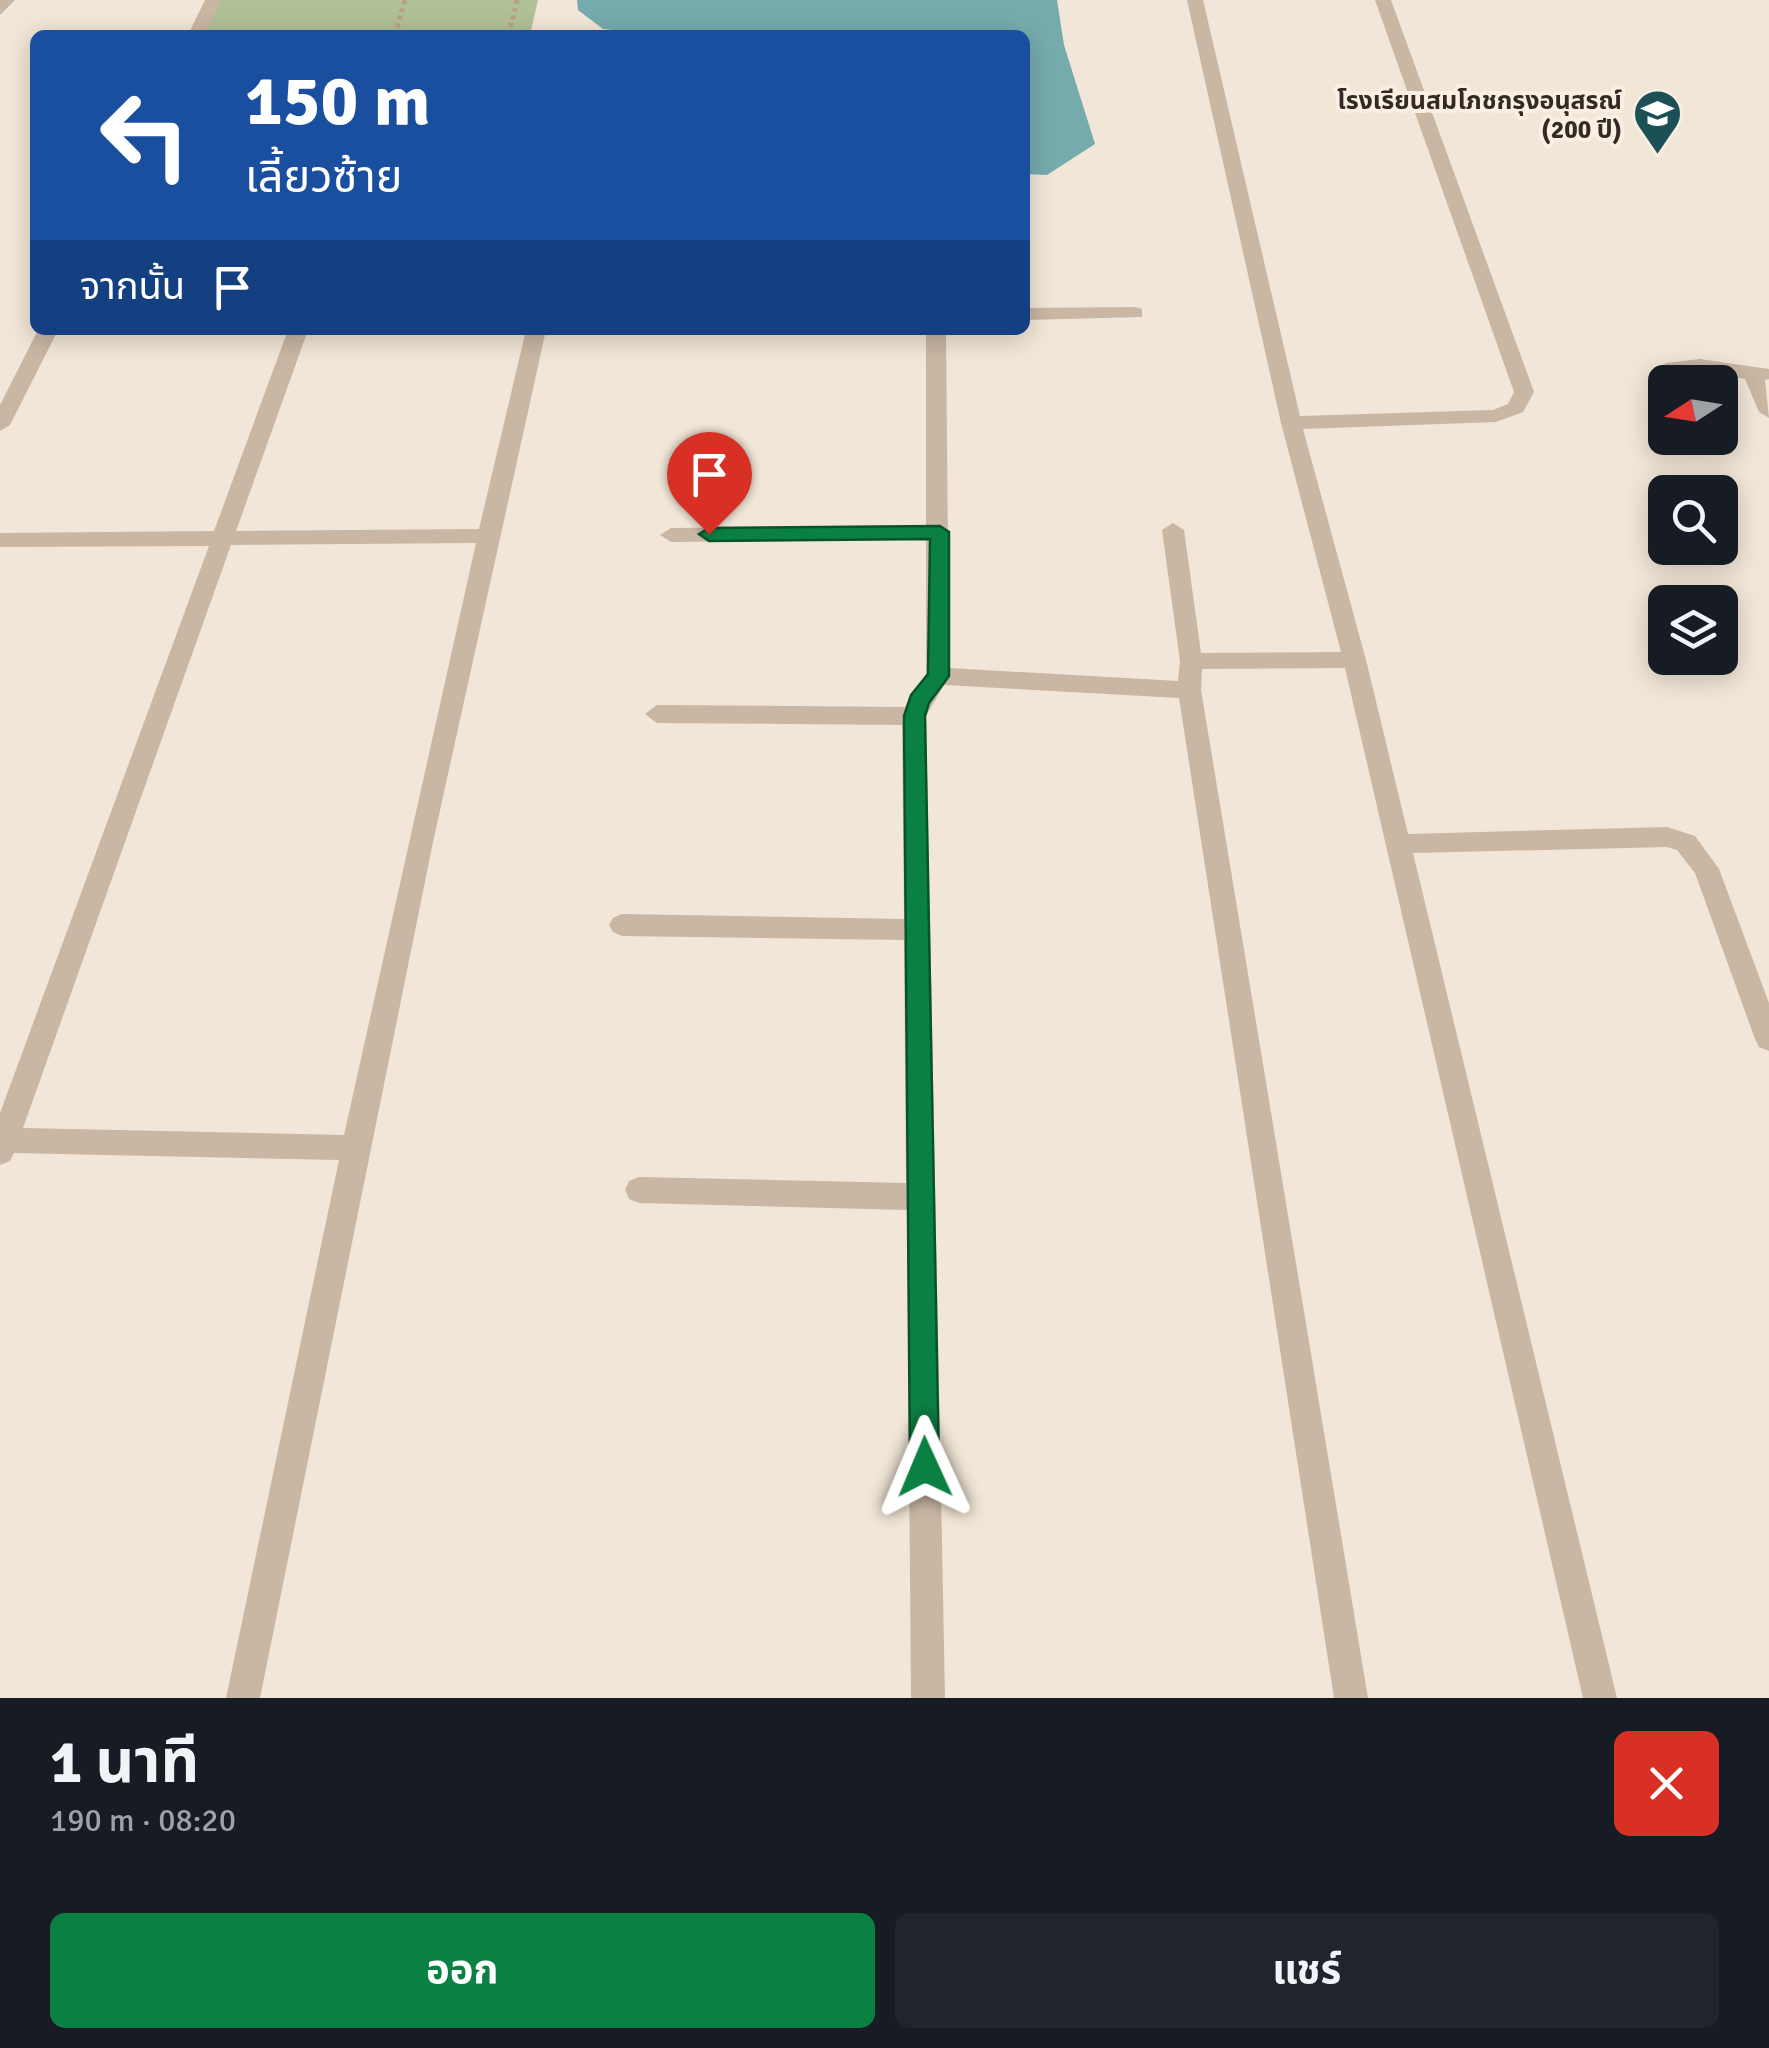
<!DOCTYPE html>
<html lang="th">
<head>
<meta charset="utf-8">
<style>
  body { margin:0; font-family:Signika,"Noto Sans Thai",sans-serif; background:#20242c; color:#f1f3f6; height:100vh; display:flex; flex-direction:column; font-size:38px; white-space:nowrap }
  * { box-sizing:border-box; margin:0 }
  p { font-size:32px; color:#9ea1a6 }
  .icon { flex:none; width:55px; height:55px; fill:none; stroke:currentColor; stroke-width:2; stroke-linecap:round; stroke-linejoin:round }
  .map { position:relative; height:1698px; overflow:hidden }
  .details { display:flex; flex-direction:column; background:#171b24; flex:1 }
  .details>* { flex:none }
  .banner { position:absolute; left:30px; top:30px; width:1000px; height:305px; border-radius:15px; box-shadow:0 5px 25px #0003; background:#1a4fa0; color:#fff; overflow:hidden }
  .needle { width:65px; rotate:258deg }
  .buttons { position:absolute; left:1648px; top:365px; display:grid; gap:20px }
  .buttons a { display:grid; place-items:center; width:90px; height:90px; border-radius:15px; background:#171b24; box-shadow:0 5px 25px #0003; font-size:50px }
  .pin { position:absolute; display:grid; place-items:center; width:85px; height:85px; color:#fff; margin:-102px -42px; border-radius:50% 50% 50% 0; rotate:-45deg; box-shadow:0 0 10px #0007 }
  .pin .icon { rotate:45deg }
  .me { position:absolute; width:110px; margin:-55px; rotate:359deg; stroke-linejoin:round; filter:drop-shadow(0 0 8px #0008) }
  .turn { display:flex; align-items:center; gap:35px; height:210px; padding:0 50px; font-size:45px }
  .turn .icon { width:130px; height:130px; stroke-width:2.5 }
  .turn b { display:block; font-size:70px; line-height:85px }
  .then { display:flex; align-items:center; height:95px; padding:0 50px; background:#0003; gap:20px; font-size:38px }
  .round { display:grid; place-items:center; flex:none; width:105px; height:105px; border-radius:15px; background:#20242c }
  .overview { display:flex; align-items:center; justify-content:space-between; height:170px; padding:0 50px }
  h1 { font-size:60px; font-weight:700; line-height:75px }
  .primary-button { display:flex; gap:20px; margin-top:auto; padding:20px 50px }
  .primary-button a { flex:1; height:115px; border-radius:15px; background:#0b8043; color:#fff; font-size:40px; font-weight:700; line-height:115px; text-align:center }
  .primary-button a+a { background:#20242c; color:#f1f3f6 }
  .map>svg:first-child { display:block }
</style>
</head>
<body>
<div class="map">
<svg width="1769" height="1698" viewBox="0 0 1769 1698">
  <rect width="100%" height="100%" fill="#f1e6d7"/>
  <!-- green -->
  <path fill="#b1c097" d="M 214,0 L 538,0 L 530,35 L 197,35 Z"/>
  <!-- water -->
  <path fill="#76abae" d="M 577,0 L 1057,0 L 1064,45 L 1095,144 L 1047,175 L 1025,174 L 1025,35 L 660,35 L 603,29 L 578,10 Z"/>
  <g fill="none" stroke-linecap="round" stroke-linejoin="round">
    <!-- path -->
    <path stroke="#b5a08e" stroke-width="5" stroke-dasharray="4 4" stroke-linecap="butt" d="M 395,35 L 405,0
      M 509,35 L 517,0"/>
    <!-- minor -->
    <path fill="#c9b6a3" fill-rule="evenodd" d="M 0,0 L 15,0 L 0,15 Z
      M 205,0 L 221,0 L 204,35 L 188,35 Z
      M 1187,0 L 1203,0 L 1300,416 L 1493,410 L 1508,404 L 1514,392 L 1375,0 L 1391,0 L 1534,392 L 1523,412 L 1496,422 L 1303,429 L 1366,660 L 1408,834 L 1667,827 L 1695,836 L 1719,869 L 1769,1003 L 1769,1051 L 1759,1047 L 1755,1039 L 1695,873 L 1677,850 L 1667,847 L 1413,853 L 1617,1698 L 1583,1698 L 1345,668 L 1202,669 L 1201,690 L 1368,1698 L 1334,1698 L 1179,698 L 944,685 L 926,716 L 945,1698 L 911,1698 L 907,1210 L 639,1203 L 629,1199 L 625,1190 L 629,1181 L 639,1177 L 906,1183 L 904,940 L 622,936 L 613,932 L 609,925 L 613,918 L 622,914 L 904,919 L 902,725 L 657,723 L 645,714 L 657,705 L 905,707 L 926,674 L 926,539 L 671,542 L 660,535 L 671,528 L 926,525 L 926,330 L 946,330 L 949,668 L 1178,681 L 1180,661 L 1162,530 L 1173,523 L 1184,530 L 1201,653 L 1341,652 L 1281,423 Z
      M 1135,307 L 1142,309 L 1142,317 L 1025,320 L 1025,308 Z
      M 38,330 L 58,330 L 10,425 L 0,431 L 0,405 Z
      M 288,330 L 308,330 L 236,531 L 479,529 L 526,330 L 546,330 L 433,842 L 260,1698 L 226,1698 L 339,1160 L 14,1153 L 10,1161 L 0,1165 L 0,1113 L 209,546 L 0,547 L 0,533 L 214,531 ZM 476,543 L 344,1135 L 23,1128 L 231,545 Z
      M 1700,359 L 1769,369 L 1769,379 L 1765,380 L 1769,418 L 1759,412 L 1745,379 L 1700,371 L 1666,375 L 1656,369 L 1666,363 Z"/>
  </g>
  <!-- route -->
  <path fill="#0b8043" stroke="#07532c" stroke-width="2.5" d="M 940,526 L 949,532 L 949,676 L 929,703 L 925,716 L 939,1467 L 935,1477 L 925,1481 L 914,1477 L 910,1467 L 904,716 L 911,695 L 928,674 L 930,539 L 709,541 L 699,534 L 709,528 Z"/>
  <!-- icons -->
  <defs>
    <symbol id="school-pin" viewBox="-11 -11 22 30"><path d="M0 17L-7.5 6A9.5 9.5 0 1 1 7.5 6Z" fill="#1b5056" stroke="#f9f0e3"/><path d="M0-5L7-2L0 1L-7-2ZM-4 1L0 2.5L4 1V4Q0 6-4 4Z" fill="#fff"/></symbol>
  </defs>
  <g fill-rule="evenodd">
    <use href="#school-pin" x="1630" y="86" width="55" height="75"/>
  </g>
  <g text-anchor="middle" stroke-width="8" stroke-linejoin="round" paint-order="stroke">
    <!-- far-poi labels -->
    <g font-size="25" font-weight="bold" fill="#342a25" stroke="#f9f0e3" text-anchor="end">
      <text x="1622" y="109">โรงเรียนสมโภชกรุงอนุสรณ์<tspan x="1622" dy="29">(200 ปี)</tspan></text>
    </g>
  </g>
</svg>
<div class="buttons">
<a><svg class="needle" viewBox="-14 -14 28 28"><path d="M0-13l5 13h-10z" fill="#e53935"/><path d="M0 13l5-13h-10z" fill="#9ea1a6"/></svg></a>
<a><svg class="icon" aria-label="search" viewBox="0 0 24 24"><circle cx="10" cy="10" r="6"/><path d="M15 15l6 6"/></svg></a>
<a><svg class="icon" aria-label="layers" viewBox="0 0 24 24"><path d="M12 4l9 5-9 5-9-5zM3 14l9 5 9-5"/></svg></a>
</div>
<div class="pin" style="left:709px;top:534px;background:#d93025"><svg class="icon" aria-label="arrive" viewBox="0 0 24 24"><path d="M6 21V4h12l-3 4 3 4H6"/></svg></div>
<svg class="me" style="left:925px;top:1467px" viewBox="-20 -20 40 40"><path d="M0-17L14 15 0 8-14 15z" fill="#0b8043" stroke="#fff" stroke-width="4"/></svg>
<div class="banner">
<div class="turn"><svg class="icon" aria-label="left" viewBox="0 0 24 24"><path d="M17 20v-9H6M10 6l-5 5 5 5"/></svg><div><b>150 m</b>เลี้ยวซ้าย</div></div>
<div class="then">จากนั้น<svg class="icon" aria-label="arrive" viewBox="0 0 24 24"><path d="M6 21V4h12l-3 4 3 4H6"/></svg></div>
</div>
</div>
<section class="details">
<div class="overview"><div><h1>1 นาที</h1><p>190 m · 08:20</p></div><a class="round" style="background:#d93025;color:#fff"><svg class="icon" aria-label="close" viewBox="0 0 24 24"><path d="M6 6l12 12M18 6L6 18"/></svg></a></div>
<div class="primary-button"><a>ออก</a><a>แชร์</a></div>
</section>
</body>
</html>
